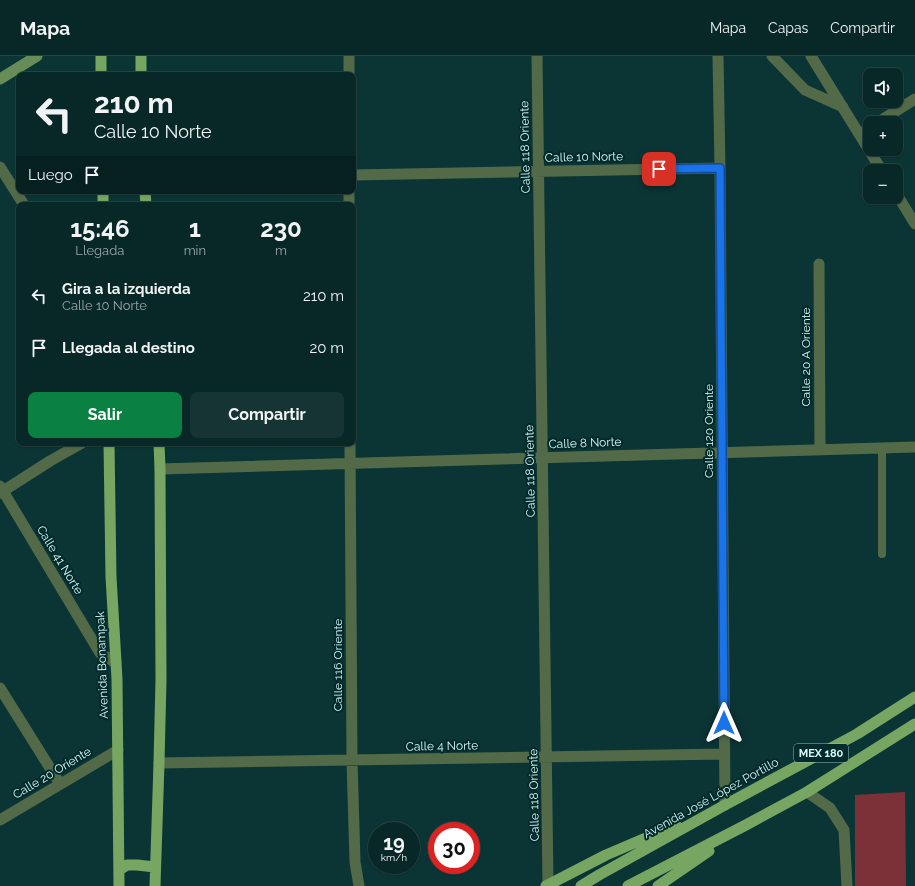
<!DOCTYPE html>
<html lang="es">
<head>
<meta charset="utf-8">
<style>
  body { margin:0; font-family:Raleway,sans-serif; background:#163434; color:#f1f3f6; height:100vh; display:flex; flex-direction:column; font-size:15px; white-space:nowrap }
  * { box-sizing:border-box; margin:0 }
  p { font-size:13px; color:#98a6a8 }
  .icon { flex:none; width:22px; height:22px; fill:none; stroke:currentColor; stroke-width:2; stroke-linecap:round; stroke-linejoin:round }
  .map { position:relative; flex:1; overflow:hidden }
  .sheet { position:absolute; left:16px; top:146px; width:340px; height:244px; display:flex; flex-direction:column; background:#082828; border-radius:8px; box-shadow:0 1px 3px #0004,0 0 0 1px #294445 }
  .sheet>* { flex:none }
  .banner { position:absolute; left:16px; top:16px; width:340px; height:122px; border-radius:8px; box-shadow:0 1px 3px #0004,0 0 0 1px #294445; background:#082828; color:#f1f3f6; overflow:hidden }
  .tools { position:absolute; left:863px; top:12px; display:grid; gap:8px }
  .tools a { display:grid; place-items:center; width:40px; height:40px; border-radius:8px; background:#082828; box-shadow:0 1px 3px #0004,0 0 0 1px #294445; font-size:20px }
  .speed { position:absolute; left:368px; top:766px; display:flex; gap:8px; font-size:20px; font-weight:700; text-align:center }
  .speed>* { display:grid; place-content:center; width:52px; height:52px; border-radius:50%; background:#082828; box-shadow:0 1px 3px #0004,0 0 0 1px #294445; line-height:1 }
  .speed small { font-size:10px; font-weight:400 }
  .speed .limit { border:6px solid #d22; background:#fff; color:#111 }
  .pin { position:absolute; display:grid; place-items:center; width:34px; height:34px; color:#fff; margin:-17px; border-radius:8px; box-shadow:0 2px 6px #0006 }
  .me { position:absolute; width:44px; margin:-22px; rotate:0deg; stroke-linejoin:round; filter:drop-shadow(0 0 3px #0008) }
  .turn { display:flex; align-items:center; gap:14px; height:84px; padding:0 12px; font-size:18px }
  .turn .icon { width:52px; height:52px; stroke-width:2.5 }
  .turn b { display:block; font-size:28px; line-height:34px }
  .then { display:flex; align-items:center; height:38px; padding:0 12px; background:#0003; gap:8px; font-size:15px }
  .eta { display:flex; justify-content:space-evenly; align-items:center; height:68px; text-align:center }
  .eta b { font-size:24px; font-weight:700; line-height:28px }
  .cta { display:flex; gap:8px; margin-top:auto; padding:8px 12px }
  .cta a { flex:1; height:46px; border-radius:8px; background:#0b8043; color:#fff; font-size:16px; font-weight:700; line-height:46px; text-align:center }
  .cta a+a { background:#163434; color:#f1f3f6 }
  ul { padding:0; list-style:none }
  li { display:flex; align-items:center; gap:12px; height:52px; padding:0 12px }
  li div { flex:1 }
  li b { display:block; font-size:15px }
  li em { font-style:normal }
  header { display:flex; align-items:center; gap:24px; box-sizing:border-box; height:56px; padding:0 20px; background:#082828; border-bottom:1px solid #294445 }
  header strong { font-size:19px }
  nav { display:flex; gap:22px; margin-inline-start:auto; font-size:14px }
  .map>svg:first-child { display:block }
</style>
</head>
<body>
<header>
<strong>Mapa</strong>
<nav><a>Mapa</a><a>Capas</a><a>Compartir</a></nav>
</header>
<div class="map">
<svg width="915" height="830" viewBox="0 0 915 830">
  <rect width="100%" height="100%" fill="#0b3535"/>
  <!-- green -->
  <path fill="#7c3139" d="M 905,736 L 906,830 L 855,830 L 855,739 Z"/>
  <g fill="none" stroke-linecap="round" stroke-linejoin="round">
    <!-- service -->
    <path stroke="#536a49" stroke-width="8" d="M 882,392 L 882,498"/>
    <!-- minor -->
    <path stroke="#536a49" stroke-width="11" d="M 349,0 L 349,19
      M 537,0 L 548,829
      M 718,0 L 720,112 L 725,749
      M 772,0 L 805,34 L 843,51
      M 811,0 L 882,115
      M 877,67 L 915,43
      M 859,78 L 870,72
      M 0,111 L 24,149
      M 353,119 L 720,112
      M 349,135 L 349,149
      M 896,137 L 915,168
      M 819,208 L 820,393
      M 350,387 L 352,704 L 355,806 L 359,830
      M 160,413 L 915,391
      M 0,430 L 100,597 L 116,607
      M 0,437 L 50,405 L 82,387
      M 0,632 L 60,728
      M 159,707 L 724,698
      M 807,736 L 830,752 L 844,774 L 847,830
      M 0,764 L 118,694"/>
    <!-- secondary -->
    <path stroke="#678c57" stroke-width="11" d="M 0,23 L 37,0"/>
    <!-- primary -->
    <path stroke="#76a661" stroke-width="11" d="M 101,0 L 101,19
      M 141,0 L 141,19
      M 103,135 L 103,149
      M 145,135 L 146,149
      M 109,387 L 111,521 L 117,623 L 119,830
      M 119,814 L 127,809 L 137,809 L 155,811
      M 155,830 L 159,707 L 161,624 L 160,413 L 159,387
      M 546,830 L 606,799 L 676,769
      M 581,830 L 599,819 L 725,749 L 857,678 L 915,641
      M 628,830 L 744,770 L 807,736 L 915,668
      M 658,830 L 709,795"/>
  </g>
  <g fill="none" stroke-linecap="round" stroke-linejoin="round">
    <defs>
      <path id="route" d="M 659,113 L 720,112 L 724,667"/>
    </defs>
    <!-- route casing -->
    <use href="#route" stroke="#114b97" stroke-width="10"/>
    <!-- route -->
    <use href="#route" stroke="#1a73e8" stroke-width="7"/>
  </g>
  <g text-anchor="middle" stroke-width="4" stroke-linejoin="round" paint-order="stroke">
    <!-- shield labels -->
    <rect fill="#002b2b" stroke="#9ab9b9" stroke-width="1" x="794" y="688" width="54" height="18" rx="3"/>
    <g font-size="11" font-weight="bold" fill="#dcf6f6">
      <text x="821" y="701">MEX 180</text>
    </g>
    <!-- street labels -->
    <g font-size="12" fill="#dcf6f6" stroke="#002b2b">
      <text transform="translate(525 91) rotate(-91)" y="4">Calle 118 Oriente</text>
      <text transform="translate(584 101) rotate(-1)" y="4">Calle 10 Norte</text>
      <text transform="translate(806 301) rotate(-90)" y="4">Calle 20 A Oriente</text>
      <text transform="translate(709 375) rotate(-90)" y="4">Calle 120 Oriente</text>
      <text transform="translate(585 387) rotate(-2)" y="4">Calle 8 Norte</text>
      <text transform="translate(530 415) rotate(-91)" y="4">Calle 118 Oriente</text>
      <text transform="translate(60 504) rotate(59)" y="4">Calle 41 Norte</text>
      <text transform="translate(102 609) rotate(-92)" y="4">Avenida Bonampak</text>
      <text transform="translate(338 609) rotate(-90)" y="4">Calle 116 Oriente</text>
      <text transform="translate(442 690) rotate(-1)" y="4">Calle 4 Norte</text>
      <text transform="translate(52 717) rotate(-31)" y="4">Calle 20 Oriente</text>
      <text transform="translate(534 739) rotate(-91)" y="4">Calle 118 Oriente</text>
      <text transform="translate(711 742) rotate(-29)" y="4">Avenida José López Portillo</text>
    </g>
  </g>
</svg>
<div class="tools">
<a><svg class="icon" aria-label="sound" viewBox="0 0 24 24"><path d="M4 9h4l5-4v14l-5-4H4zM17 9q2 3 0 6"/></svg></a>
<a>+</a>
<a>−</a>
</div>
<div class="speed"><div>19<small>km/h</small></div><div class="limit">30</div></div>
<div class="pin" style="left:659px;top:113px;background:#d93025"><svg class="icon" aria-label="arrive" viewBox="0 0 24 24"><path d="M6 21V4h12l-3 4 3 4H6"/></svg></div>
<svg class="me" style="left:724px;top:667px" viewBox="-20 -20 40 40"><path d="M0-17L14 15 0 8-14 15z" fill="#1a73e8" stroke="#fff" stroke-width="4"/></svg>
<div class="banner">
<div class="turn"><svg class="icon" aria-label="left" viewBox="0 0 24 24"><path d="M17 20v-9H6M10 6l-5 5 5 5"/></svg><div><b>210 m</b>Calle 10 Norte</div></div>
<div class="then">Luego<svg class="icon" aria-label="arrive" viewBox="0 0 24 24"><path d="M6 21V4h12l-3 4 3 4H6"/></svg></div>
</div>
<section class="sheet">
<div class="eta">
<div><b>15:46</b><p>Llegada</p></div>
<div><b>1</b><p>min</p></div>
<div><b>230</b><p>m</p></div>
</div>
<ul>
<li><svg class="icon" aria-label="left" viewBox="0 0 24 24"><path d="M17 20v-9H6M10 6l-5 5 5 5"/></svg><div><b>Gira a la izquierda</b><p>Calle 10 Norte</p></div><em>210 m</em></li>
<li><svg class="icon" aria-label="arrive" viewBox="0 0 24 24"><path d="M6 21V4h12l-3 4 3 4H6"/></svg><div><b>Llegada al destino</b></div><em>20 m</em></li>
</ul>
<div class="cta"><a>Salir</a><a>Compartir</a></div>
</section>
</div>
</body>
</html>
